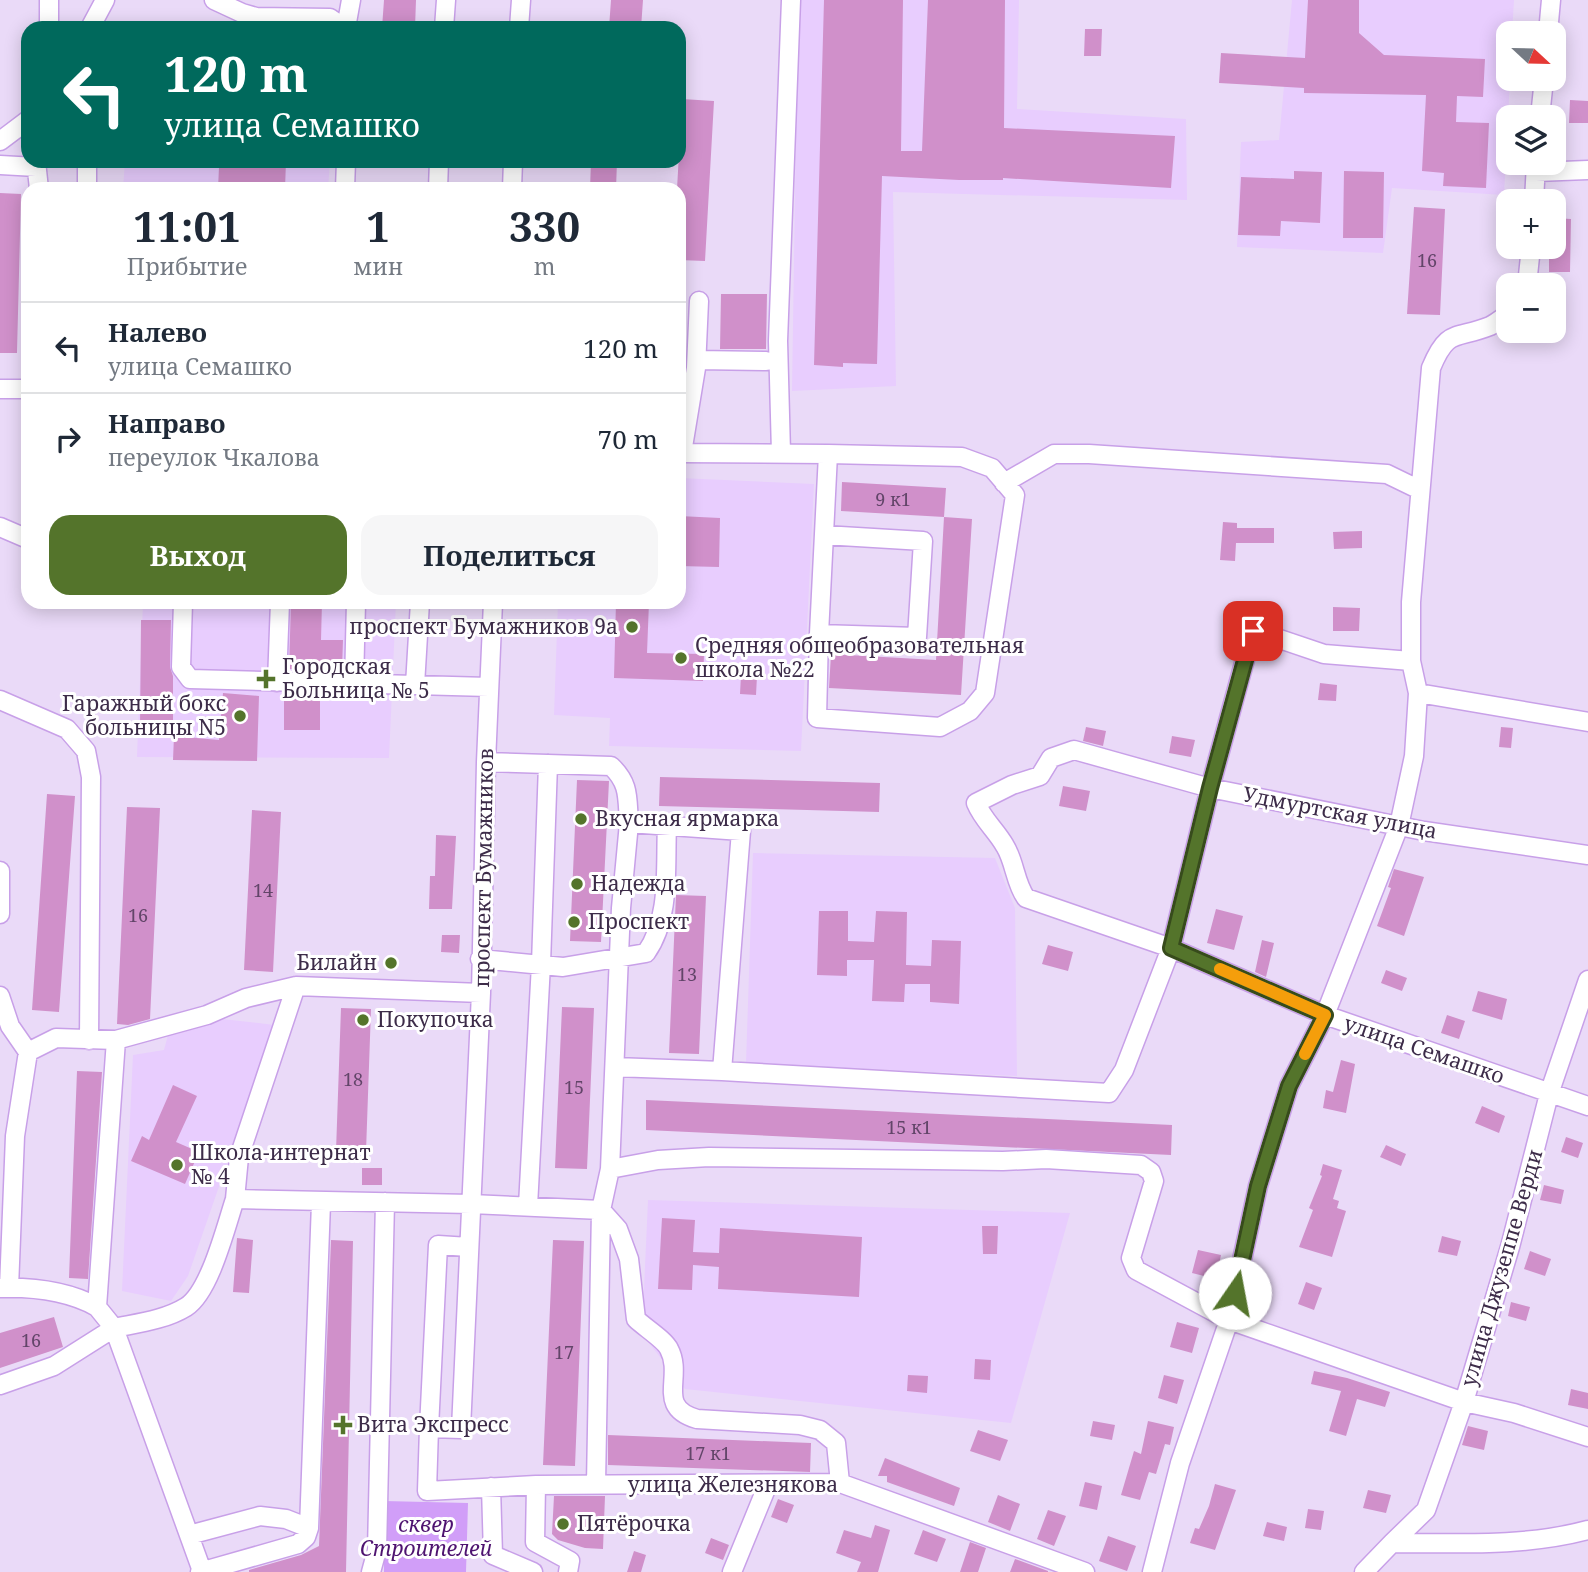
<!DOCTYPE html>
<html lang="ru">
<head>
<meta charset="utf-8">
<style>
  body { margin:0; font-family:"Noto Serif",serif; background:#f6f6f7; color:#1f2937; height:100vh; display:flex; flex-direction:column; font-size:26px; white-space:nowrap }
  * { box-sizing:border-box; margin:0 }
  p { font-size:23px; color:#747a83 }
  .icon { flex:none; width:38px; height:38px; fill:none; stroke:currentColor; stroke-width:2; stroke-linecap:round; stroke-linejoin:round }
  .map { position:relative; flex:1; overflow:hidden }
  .side { position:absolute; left:21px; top:182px; width:665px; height:427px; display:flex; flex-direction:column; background:#fff; border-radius:21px; box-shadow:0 4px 18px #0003 }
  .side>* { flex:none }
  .banner { position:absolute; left:21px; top:21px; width:665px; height:147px; border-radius:21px; box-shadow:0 4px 18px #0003; background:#00695c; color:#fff; overflow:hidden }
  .needle { width:46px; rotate:112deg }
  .buttons { position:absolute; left:1496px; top:21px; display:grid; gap:14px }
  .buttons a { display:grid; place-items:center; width:70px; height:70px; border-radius:14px; background:#fff; box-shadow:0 4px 18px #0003; font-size:35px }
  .pin { position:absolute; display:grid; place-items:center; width:60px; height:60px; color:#fff; margin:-30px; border-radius:14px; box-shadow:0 4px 10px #0006 }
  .me { position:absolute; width:77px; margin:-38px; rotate:12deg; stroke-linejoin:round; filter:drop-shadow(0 0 5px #0008) }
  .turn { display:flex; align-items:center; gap:24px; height:147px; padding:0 28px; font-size:32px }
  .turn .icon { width:91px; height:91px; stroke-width:2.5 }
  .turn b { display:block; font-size:49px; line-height:60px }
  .eta { display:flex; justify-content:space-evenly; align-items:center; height:119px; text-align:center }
  .eta b { font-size:42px; font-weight:700; line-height:49px }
  .action { display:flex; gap:14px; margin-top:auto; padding:14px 28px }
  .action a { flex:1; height:80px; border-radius:21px; background:#54742b; color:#fff; font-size:28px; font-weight:700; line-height:80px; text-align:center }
  .action a+a { background:#f6f6f7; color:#1f2937 }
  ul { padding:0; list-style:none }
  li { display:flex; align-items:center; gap:21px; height:91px; padding:0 28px; border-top:2px solid #e0e1e3 }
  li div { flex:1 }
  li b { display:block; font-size:26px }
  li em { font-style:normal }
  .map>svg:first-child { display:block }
</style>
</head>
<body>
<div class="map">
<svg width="1588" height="1572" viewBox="0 0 1588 1572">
  <rect width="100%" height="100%" fill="#eadaf8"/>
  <!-- built -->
  <path fill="#e8cdfe" d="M 798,0 L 1019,0 L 1017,109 L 1186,119 L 1187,200 L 893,192 L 896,386 L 792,391 Z
    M 1292,0 L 1514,0 L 1512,33 L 1508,33 L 1510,79 L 1504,195 L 1392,188 L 1383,253 L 1237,247 L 1241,142 L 1279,140 Z
    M 125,161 L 330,161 L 328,189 L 123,189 Z
    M 679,478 L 814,484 L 801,751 L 609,746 L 610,718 L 554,715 L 558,602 L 679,602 Z
    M 143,602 L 396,602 L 389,758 L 137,757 Z
    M 753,853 L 995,858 L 1015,908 L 1017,1076 L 746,1063 Z
    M 222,1019 L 275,1025 L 188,1276 L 171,1301 L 122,1291 L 133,1055 L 164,1050 L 168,1035 Z
    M 648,1200 L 1070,1213 L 1011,1423 L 685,1389 L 642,1334 Z"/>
  <!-- green -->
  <path fill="#d19ef8" d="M 384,1501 L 468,1503 L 466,1572 L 384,1572 Z"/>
  <!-- building -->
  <path fill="#d090ca" d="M 384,0 L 416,0 L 415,28 L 382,28 Z
    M 611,0 L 643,0 L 641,28 L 609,28 Z
    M 824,0 L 903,0 L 901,151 L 922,151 L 928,0 L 1005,0 L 1004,128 L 1175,136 L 1171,188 L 1003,178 L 1003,180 L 959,180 L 882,176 L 877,364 L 843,363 L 843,367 L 814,365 Z
    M 1308,0 L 1359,0 L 1359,33 L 1384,55 L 1485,59 L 1483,97 L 1457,96 L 1456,122 L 1489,123 L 1486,188 L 1443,186 L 1444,173 L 1422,171 L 1426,95 L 1304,93 L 1304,88 L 1219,83 L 1221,53 L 1305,58 Z
    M 1085,29 L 1102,29 L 1101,56 L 1084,56 Z
    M 682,99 L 714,101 L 705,261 L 679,260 L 679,189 L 677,189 Z
    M 1570,100 L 1588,101 L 1588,123 L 1569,123 Z
    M 264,161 L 286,161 L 285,189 L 218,189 L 219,167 L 264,168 Z
    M 591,161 L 617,161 L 616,189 L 590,189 Z
    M 1294,171 L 1322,172 L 1320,223 L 1281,221 L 1280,236 L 1238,235 L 1241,177 L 1294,179 Z
    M 1344,171 L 1384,172 L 1383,238 L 1343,238 Z
    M 0,193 L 21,194 L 17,353 L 0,353 Z
    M 1414,207 L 1445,209 L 1440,315 L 1407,314 Z
    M 1554,218 L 1571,219 L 1570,272 L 1549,272 L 1549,247 L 1554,247 Z
    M 721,294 L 767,294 L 766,349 L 720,349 Z
    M 842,482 L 946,488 L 944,517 L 841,511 Z
    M 679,516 L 720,518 L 719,567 L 679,566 Z
    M 944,517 L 972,519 L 961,695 L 829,688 L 831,654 L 936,660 Z
    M 1223,522 L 1237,523 L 1237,528 L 1274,528 L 1274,543 L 1236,543 L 1235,561 L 1220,560 Z
    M 1362,531 L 1362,548 L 1334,549 L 1333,532 Z
    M 291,602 L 322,602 L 321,640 L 343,640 L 342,669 L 289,669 Z
    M 616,602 L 649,602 L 647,653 L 704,654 L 703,681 L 614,678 Z
    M 1333,607 L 1360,608 L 1359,631 L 1333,631 Z
    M 141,620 L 171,620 L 170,667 L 173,676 L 173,728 L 140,728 Z
    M 741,675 L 757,676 L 756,695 L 740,694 Z
    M 1320,683 L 1337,685 L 1336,701 L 1318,700 Z
    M 223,693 L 259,696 L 257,761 L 173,760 L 174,736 L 219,740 Z
    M 284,694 L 320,695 L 320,730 L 284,730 Z
    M 1086,727 L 1106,731 L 1103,746 L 1083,741 Z
    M 1501,727 L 1513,728 L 1511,748 L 1499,747 Z
    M 1172,736 L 1195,740 L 1191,757 L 1169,753 Z
    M 660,777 L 880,783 L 879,812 L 659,806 Z
    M 577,780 L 609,781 L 601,942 L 570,941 Z
    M 1063,786 L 1090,791 L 1086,811 L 1059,806 Z
    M 47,794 L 75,796 L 59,1012 L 32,1010 Z
    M 127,807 L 160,808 L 150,1019 L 128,1025 L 117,1024 Z
    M 252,810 L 281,812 L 273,972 L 244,970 Z
    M 436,835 L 456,836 L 452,909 L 429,909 L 430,876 L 435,876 Z
    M 1394,869 L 1424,877 L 1404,936 L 1377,926 L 1391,888 L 1388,887 Z
    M 676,895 L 706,896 L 699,1054 L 669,1053 Z
    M 1216,909 L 1243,916 L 1234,950 L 1207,943 Z
    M 819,911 L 848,911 L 848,941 L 874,942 L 876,911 L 907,912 L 906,965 L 931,966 L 932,940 L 961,941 L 959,1004 L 930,1002 L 930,984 L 905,984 L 904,1002 L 872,1001 L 874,960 L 847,960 L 847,976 L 817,975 Z
    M 442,935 L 460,935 L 459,953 L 441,952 Z
    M 1262,940 L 1274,943 L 1266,977 L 1255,972 Z
    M 1048,945 L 1073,952 L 1068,971 L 1042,964 Z
    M 1386,970 L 1407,978 L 1402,991 L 1381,983 Z
    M 1478,991 L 1507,999 L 1502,1020 L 1472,1011 Z
    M 562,1007 L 594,1008 L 587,1169 L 555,1168 Z
    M 341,1008 L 371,1009 L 366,1152 L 336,1151 Z
    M 1447,1015 L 1465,1021 L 1459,1039 L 1441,1033 Z
    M 1341,1060 L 1355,1064 L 1346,1113 L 1323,1108 L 1326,1090 L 1333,1092 Z
    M 77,1071 L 102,1072 L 88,1279 L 69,1278 Z
    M 173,1085 L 197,1096 L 176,1142 L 199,1152 L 185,1184 L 131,1161 L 142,1136 L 149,1140 Z
    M 646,1100 L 1172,1125 L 1171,1155 L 646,1130 Z
    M 1482,1106 L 1505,1116 L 1499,1133 L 1475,1123 Z
    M 1566,1137 L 1583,1143 L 1578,1158 L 1561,1152 Z
    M 1386,1145 L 1406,1154 L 1401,1166 L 1380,1157 Z
    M 1323,1164 L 1342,1170 L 1333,1199 L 1339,1201 L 1337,1208 L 1346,1211 L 1332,1257 L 1299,1247 L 1313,1210 L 1309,1208 L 1322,1176 L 1320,1175 Z
    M 362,1168 L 382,1168 L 382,1185 L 362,1185 Z
    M 1544,1185 L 1564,1190 L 1561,1204 L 1540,1200 Z
    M 662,1218 L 695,1220 L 693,1252 L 719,1253 L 720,1228 L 862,1237 L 859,1297 L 718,1289 L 719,1267 L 693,1265 L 692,1290 L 658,1289 Z
    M 982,1226 L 998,1226 L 997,1254 L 983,1254 Z
    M 1442,1236 L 1461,1241 L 1457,1256 L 1438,1252 Z
    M 237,1238 L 253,1240 L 249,1293 L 233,1292 Z
    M 331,1240 L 353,1241 L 346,1572 L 249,1572 L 249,1570 L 301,1555 L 319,1546 Z
    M 553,1240 L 584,1241 L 575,1466 L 543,1465 Z
    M 1198,1250 L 1221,1255 L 1216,1279 L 1192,1273 Z
    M 1530,1251 L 1551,1259 L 1545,1276 L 1524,1269 Z
    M 1306,1282 L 1322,1288 L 1314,1310 L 1298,1304 Z
    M 1511,1302 L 1530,1307 L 1526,1321 L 1508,1316 Z
    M 54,1317 L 63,1347 L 0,1368 L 0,1333 Z
    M 1177,1322 L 1199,1328 L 1192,1353 L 1170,1347 Z
    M 975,1359 L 991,1360 L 990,1380 L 974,1379 Z
    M 1314,1371 L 1347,1378 L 1390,1392 L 1385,1407 L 1357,1399 L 1346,1436 L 1329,1431 L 1341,1391 L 1311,1384 Z
    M 908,1375 L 928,1376 L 927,1393 L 907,1391 Z
    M 1164,1375 L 1184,1380 L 1177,1404 L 1158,1398 Z
    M 1571,1389 L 1588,1393 L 1588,1409 L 1568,1405 Z
    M 1093,1421 L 1115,1425 L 1112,1440 L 1090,1436 Z
    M 1148,1421 L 1174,1427 L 1170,1445 L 1165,1444 L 1156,1474 L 1149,1472 L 1140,1500 L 1121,1495 L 1134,1451 L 1141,1454 Z
    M 1468,1426 L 1488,1431 L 1484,1450 L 1462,1445 Z
    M 978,1430 L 1008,1440 L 1000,1461 L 970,1451 Z
    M 608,1435 L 811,1443 L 810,1472 L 608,1465 Z
    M 885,1458 L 960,1488 L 954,1506 L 887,1482 L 887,1476 L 878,1476 Z
    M 1085,1482 L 1102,1486 L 1097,1510 L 1079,1506 Z
    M 1215,1484 L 1236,1490 L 1215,1550 L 1190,1543 L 1195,1528 L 1199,1529 L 1209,1506 Z
    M 1368,1490 L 1391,1495 L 1386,1513 L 1363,1508 Z
    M 998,1495 L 1020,1504 L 1010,1531 L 988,1522 Z
    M 554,1496 L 605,1496 L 603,1549 L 585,1548 L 558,1540 L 552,1534 Z
    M 778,1499 L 794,1505 L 787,1523 L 771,1517 Z
    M 1308,1509 L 1324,1511 L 1321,1530 L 1305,1528 Z
    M 1048,1510 L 1066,1516 L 1054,1546 L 1037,1539 Z
    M 1267,1522 L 1287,1527 L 1284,1541 L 1263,1536 Z
    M 875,1525 L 890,1530 L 878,1572 L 857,1572 L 861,1562 L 836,1553 L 844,1530 L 871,1538 Z
    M 923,1530 L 946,1539 L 937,1562 L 914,1554 Z
    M 1108,1536 L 1136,1546 L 1127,1571 L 1099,1561 Z
    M 711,1538 L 729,1545 L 723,1560 L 705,1553 Z
    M 970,1542 L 986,1548 L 978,1572 L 960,1572 Z
    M 634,1551 L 646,1555 L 641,1572 L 627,1572 Z
    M 1015,1559 L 1048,1571 L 1048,1572 L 1010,1572 Z"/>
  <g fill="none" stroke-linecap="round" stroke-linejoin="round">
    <defs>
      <path id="minor" d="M 49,0 L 49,28
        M 214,0 L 242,13 L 256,17 L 330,18 L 344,28
        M 90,28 L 105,0
        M 346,28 L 351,0
        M 444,28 L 446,0
        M 519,28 L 521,0
        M 1548,33 L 1551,0
        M 1540,117 L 1544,79
        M 0,141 L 28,120
        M 36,161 L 39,189
        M 0,165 L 36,167
        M 1536,172 L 1588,170
        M 87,189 L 87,161
        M 345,189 L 346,161
        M 438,189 L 439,161
        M 512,189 L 513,161
        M 1534,201 L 1536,163
        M 1527,285 L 1531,247
        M 697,360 L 766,361
        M 0,389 L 28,389
        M 679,453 L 828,454 L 819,634 L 817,718 L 940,727 L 970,711 L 985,693 L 1015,495 L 992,468 L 962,457 L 828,454
        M 682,453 L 696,368 L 699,301
        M 781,453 L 778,341 L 791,0
        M 1004,483 L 1054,454 L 1089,454 L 1387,474 L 1420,490
        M 0,527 L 28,539
        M 183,602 L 181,667 L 190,679 L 415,685
        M 420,602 L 415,685 L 489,687
        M 493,602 L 486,762 L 481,993 L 461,1429 L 429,1428 L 427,1491 L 536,1485 L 840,1483 L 1085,1572
        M 819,634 L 917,637 L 923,541 L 824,535
        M 277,682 L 280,602
        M 354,684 L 356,602
        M 1418,693 L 1588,722
        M 0,700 L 67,729 L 86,751 L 91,777 L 89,1040
        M 486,762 L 611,766 C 630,784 627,798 629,823 L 741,831 L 722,1071 L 1109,1093 L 1124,1070 L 1171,948 L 1210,788 L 1253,630 L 1324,654 L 1411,661
        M 1588,855 L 1424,831 L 1210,788 L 1074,750 L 1051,758 L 1040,776 L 1012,785 L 976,803 C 983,820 996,830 1005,846 C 1015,862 1015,883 1026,898 L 1171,948 L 1325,1015 L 1588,1106
        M 0,871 L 0,914
        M 480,959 L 563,967 L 646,953 C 671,918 665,868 667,826
        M 0,996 L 10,1026 L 28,1052
        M 116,1040 L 97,1307 L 114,1328 C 138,1323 165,1320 186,1307 C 210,1292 226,1226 235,1199 L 471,1204 L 601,1210 L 610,1169 L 658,1160 L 709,1157 L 1003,1161 L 1046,1159 L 1141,1165 L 1151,1172 L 1154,1181 L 1131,1258 L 1136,1270 L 1229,1320 L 1464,1402 L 1514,1413 L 1588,1437
        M 615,1067 L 722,1071
        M 610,1169 L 621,908 L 629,823
        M 235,1199 L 239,1157 L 296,986 L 481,993
        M 528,1206 L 541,964 L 548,764
        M 0,1288 C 33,1287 68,1291 97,1307
        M 9,1288 L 15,1136 L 28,1052 L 56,1038 L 116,1040 L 207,1015 L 246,998 L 296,986
        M 0,1385 L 54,1366 L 114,1328 L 202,1571
        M 429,1428 L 438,1245 L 469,1247
        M 596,1484 L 601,1210 L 618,1229 L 629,1259 L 636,1319 C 644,1327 665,1340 669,1349 C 684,1377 655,1407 697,1419 L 800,1425 L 820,1430 L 836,1443 L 840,1483
        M 536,1485 L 535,1542 L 570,1561 L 568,1572
        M 491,1487 L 493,1555 L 533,1572
        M 189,1535 L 260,1516 L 286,1519 L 309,1528
        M 1392,1543 L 1426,1510 L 1464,1402 L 1510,1247 L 1549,1094 L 1588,980
        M 200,1572 L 298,1544 L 306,1537 L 309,1528 L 321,1203
        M 371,1572 L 377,1550 L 385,1202
        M 732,1572 L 768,1484
        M 1152,1572 L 1180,1463 L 1229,1320 L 1258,1186 L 1289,1086 L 1325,1015 L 1399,826 L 1414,756 L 1418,693 L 1411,661 L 1411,602 L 1431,368 C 1448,327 1456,340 1490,326 C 1496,323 1502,318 1508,314
        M 1364,1572 L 1392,1543 C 1457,1543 1525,1547 1588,1530"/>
    </defs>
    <!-- minor casing -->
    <use href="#minor" stroke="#c8a0e8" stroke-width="21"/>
    <!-- minor -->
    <use href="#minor" stroke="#fff" stroke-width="18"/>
  </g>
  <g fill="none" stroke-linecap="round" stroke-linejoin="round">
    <defs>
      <path id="route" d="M 1235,1293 L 1258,1186 L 1289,1086 L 1325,1015 L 1171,948 L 1210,788 L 1253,631"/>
    </defs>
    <!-- route casing -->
    <use href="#route" stroke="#374b1c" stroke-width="18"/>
    <!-- route -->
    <use href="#route" stroke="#54742b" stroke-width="12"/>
    <!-- slow -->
    <path stroke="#f59e0b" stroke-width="12" d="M 1220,969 L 1325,1015 L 1305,1054"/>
  </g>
  <!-- markers -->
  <g fill="#54742b" stroke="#fff" stroke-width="2.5">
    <circle cx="632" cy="627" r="7"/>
    <circle cx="681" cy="658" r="7"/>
    <path d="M262.5 668.5h7v7h7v7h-7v7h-7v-7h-7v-7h7z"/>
    <circle cx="240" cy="716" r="7"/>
    <circle cx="581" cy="819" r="7"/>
    <circle cx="577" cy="884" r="7"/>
    <circle cx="574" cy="922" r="7"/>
    <circle cx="391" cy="963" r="7"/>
    <circle cx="363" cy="1020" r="7"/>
    <circle cx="177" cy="1165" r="7"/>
    <path d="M339.5 1414.5h7v7h7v7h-7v7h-7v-7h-7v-7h7z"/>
    <circle cx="563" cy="1524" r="7"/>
  </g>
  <g text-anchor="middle" stroke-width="6" stroke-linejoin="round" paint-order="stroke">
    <!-- number labels -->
    <g font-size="18" fill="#624569">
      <text x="1427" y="267">16</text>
      <text x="893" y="506">9 к1</text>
      <text x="263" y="897">14</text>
      <text x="138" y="922">16</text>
      <text x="687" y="981">13</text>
      <text x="353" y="1086">18</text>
      <text x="574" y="1094">15</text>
      <text x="909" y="1134">15 к1</text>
      <text x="31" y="1347">16</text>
      <text x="564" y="1359">17</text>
      <text x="708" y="1460">17 к1</text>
    </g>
    <!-- poi labels -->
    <g font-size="21" fill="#3d2c49" stroke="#fff" text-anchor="start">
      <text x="618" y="634" text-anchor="end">проспект Бумажников 9а</text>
      <text x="695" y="653">Средняя общеобразовательная<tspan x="695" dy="24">школа №22</tspan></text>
      <text x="282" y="674">Городская<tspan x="282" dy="24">Больница № 5</tspan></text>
      <text x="226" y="711" text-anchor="end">Гаражный бокс<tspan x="226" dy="24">больницы N5</tspan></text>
      <text x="595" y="826">Вкусная ярмарка</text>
      <text x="591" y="891">Надежда</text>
      <text x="588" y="929">Проспект</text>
      <text x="377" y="970" text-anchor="end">Билайн</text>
      <text x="377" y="1027">Покупочка</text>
      <text x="191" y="1160">Школа-интернат<tspan x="191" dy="24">№ 4</tspan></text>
      <text x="357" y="1432">Вита Экспресс</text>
      <text x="577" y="1531">Пятёрочка</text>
    </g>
    <!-- street labels -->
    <g font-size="21" fill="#3d2c49" stroke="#fff">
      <text transform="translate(1340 813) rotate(11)" y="7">Удмуртская улица</text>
      <text transform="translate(484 868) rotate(-89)" y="7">проспект Бумажников</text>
      <text transform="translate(1424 1050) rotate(19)" y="7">улица Семашко</text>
      <text transform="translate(1502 1268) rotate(-74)" y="7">улица Джузеппе Верди</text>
      <text x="733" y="1492">улица Железнякова</text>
    </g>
    <!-- park labels -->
    <g font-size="21" font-style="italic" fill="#4e1370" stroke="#fff">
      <text x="426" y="1532">сквер<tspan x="426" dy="24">Строителей</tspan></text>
    </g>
  </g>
</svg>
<div class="buttons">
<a><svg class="needle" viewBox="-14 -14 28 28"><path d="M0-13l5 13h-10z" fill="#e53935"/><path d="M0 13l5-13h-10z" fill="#747a83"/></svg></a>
<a><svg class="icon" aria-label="layers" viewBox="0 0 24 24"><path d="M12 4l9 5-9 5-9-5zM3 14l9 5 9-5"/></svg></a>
<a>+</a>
<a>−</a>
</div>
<div class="pin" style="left:1253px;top:631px;background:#d93025"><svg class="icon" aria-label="arrive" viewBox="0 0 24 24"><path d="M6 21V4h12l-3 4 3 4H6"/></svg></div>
<svg class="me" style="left:1235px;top:1293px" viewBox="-20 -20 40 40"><circle r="19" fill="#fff"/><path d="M0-13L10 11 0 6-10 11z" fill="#54742b"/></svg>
<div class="banner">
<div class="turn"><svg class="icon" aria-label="left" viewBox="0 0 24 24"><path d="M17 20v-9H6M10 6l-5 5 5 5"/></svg><div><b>120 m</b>улица Семашко</div></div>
</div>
<section class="side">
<div class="eta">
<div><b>11:01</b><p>Прибытие</p></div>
<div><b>1</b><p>мин</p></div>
<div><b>330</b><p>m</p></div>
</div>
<ul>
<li><svg class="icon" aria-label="left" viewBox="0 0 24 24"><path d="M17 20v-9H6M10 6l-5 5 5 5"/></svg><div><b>Налево</b><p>улица Семашко</p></div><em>120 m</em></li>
<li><svg class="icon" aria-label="right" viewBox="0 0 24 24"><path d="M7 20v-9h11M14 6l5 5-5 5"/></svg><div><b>Направо</b><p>переулок Чкалова</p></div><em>70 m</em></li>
</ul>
<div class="action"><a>Выход</a><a>Поделиться</a></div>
</section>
</div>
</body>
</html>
